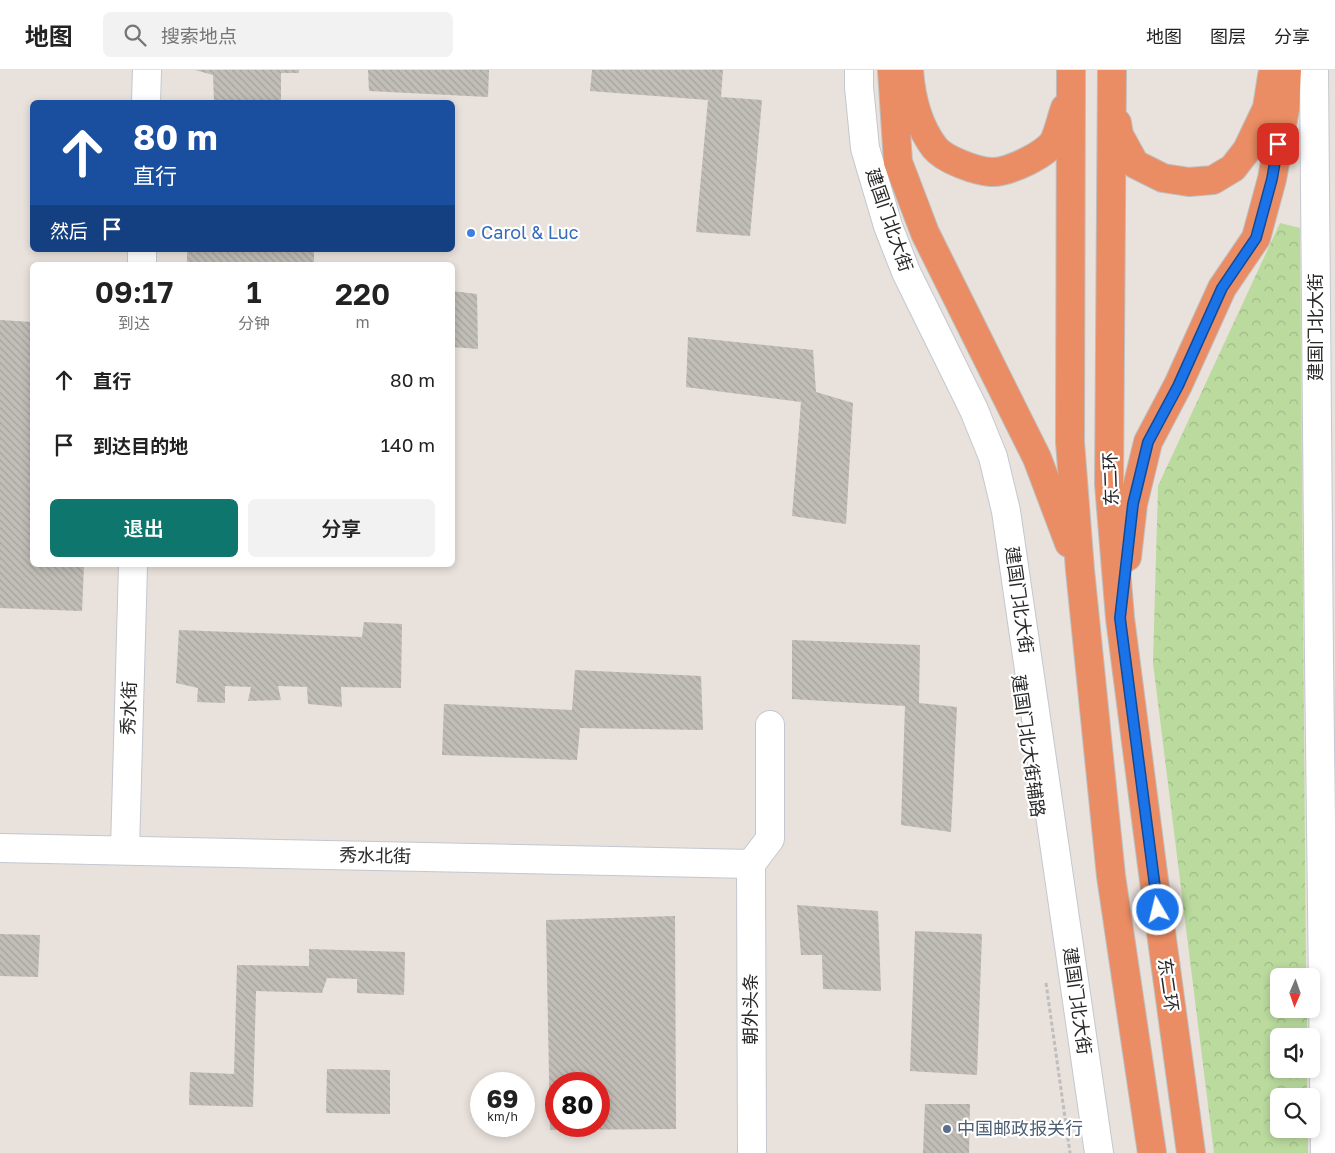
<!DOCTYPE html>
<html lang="zh">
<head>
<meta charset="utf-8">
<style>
  body { margin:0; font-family:"Golos Text","Noto Sans SC",sans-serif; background:#f2f2f2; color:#222; height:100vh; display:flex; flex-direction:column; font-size:19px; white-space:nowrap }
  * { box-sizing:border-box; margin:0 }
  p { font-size:16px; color:#767676 }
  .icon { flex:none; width:28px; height:28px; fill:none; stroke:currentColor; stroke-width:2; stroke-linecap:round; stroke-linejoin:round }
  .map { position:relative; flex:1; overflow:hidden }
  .panel { position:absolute; left:30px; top:192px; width:425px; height:305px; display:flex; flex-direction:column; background:#fff; border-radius:8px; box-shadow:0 2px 8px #0003 }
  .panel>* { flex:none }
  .guide { position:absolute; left:30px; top:30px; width:425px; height:152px; border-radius:8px; box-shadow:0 2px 8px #0003; background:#1a4fa0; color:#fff; overflow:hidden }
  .needle { width:32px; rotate:182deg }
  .buttons { position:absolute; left:1270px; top:898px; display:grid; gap:10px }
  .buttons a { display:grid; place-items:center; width:50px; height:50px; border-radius:8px; background:#fff; box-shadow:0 2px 8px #0003; font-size:25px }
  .speed { position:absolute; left:470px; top:1002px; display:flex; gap:10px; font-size:25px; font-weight:700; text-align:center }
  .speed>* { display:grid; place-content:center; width:65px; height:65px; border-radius:50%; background:#fff; box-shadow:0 2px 8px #0003; line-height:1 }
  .speed small { font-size:12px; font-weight:400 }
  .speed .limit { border:8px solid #d22; background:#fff; color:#111 }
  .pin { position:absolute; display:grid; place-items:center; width:42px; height:42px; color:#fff; margin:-21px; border-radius:10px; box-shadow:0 2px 8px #0006 }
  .me { position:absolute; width:55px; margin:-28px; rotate:352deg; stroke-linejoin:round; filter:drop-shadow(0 0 4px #0008) }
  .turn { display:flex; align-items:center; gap:18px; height:105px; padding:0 20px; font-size:22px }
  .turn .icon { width:65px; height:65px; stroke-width:2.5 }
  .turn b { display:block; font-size:35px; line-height:42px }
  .then { display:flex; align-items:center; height:48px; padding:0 20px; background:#0003; gap:10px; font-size:19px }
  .eta { display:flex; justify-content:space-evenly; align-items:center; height:85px; text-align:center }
  .eta b { font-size:30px; font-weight:600; line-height:35px }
  .action { display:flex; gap:10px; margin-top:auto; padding:10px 20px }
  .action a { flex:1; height:58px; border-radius:8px; background:#0f766e; color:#fff; font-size:20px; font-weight:600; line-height:58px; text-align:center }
  .action a+a { background:#f2f2f2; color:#222 }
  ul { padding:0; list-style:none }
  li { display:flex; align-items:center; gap:15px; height:65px; padding:0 20px }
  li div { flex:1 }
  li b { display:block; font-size:19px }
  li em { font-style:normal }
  header { display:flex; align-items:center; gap:30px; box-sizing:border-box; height:70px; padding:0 25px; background:#fff; border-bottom:1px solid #e0e0e0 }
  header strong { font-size:24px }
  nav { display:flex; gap:28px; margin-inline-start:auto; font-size:18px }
  .search { width:350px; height:45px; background:#f2f2f2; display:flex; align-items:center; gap:12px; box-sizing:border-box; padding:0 18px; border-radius:8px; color:#767676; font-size:19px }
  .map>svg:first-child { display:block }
</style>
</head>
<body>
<header>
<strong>地图</strong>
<div class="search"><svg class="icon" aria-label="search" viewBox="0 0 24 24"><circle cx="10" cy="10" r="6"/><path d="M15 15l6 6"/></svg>搜索地点</div>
<nav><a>地图</a><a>图层</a><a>分享</a></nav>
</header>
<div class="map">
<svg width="1335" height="1083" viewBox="0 0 1335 1083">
  <defs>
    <pattern id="forest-crowns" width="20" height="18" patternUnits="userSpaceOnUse" patternTransform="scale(1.25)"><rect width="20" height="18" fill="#bada9e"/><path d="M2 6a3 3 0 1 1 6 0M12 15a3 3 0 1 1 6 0" fill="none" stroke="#a0bb88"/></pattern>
    <pattern id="building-back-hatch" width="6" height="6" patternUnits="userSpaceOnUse" patternTransform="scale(1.25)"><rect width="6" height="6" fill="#c1bdb7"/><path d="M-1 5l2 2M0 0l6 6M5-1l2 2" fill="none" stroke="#a6a29d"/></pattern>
  </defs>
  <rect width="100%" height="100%" fill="#e9e1db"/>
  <!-- forest -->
  <path fill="url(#forest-crowns)" d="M 1280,153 L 1300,158 L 1306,906 L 1279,906 L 1279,939 L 1307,939 L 1307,966 L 1279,966 L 1279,999 L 1307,999 L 1307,1026 L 1279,1026 L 1279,1059 L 1308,1059 L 1308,1083 L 1214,1083 L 1153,593 L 1158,416 Z"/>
  <!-- building -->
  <path fill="url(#building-back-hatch)" fill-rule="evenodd" d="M 195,0 L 299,0 L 299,3 L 281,3 L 281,32 L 214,32 L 213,5 Z
    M 368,0 L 489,0 L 488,27 L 369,21 Z
    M 592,0 L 723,0 L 721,27 L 762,30 L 750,166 L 696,162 L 708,30 L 590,21 Z
    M 187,180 L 314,180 L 314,195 L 187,195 Z
    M 452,221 L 477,224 L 478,279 L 452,277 Z
    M 0,250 L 32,252 L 32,495 L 84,495 L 82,541 L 0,538 Z
    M 688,267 L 813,280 L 816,322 L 853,333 L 846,454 L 792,446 L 801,332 L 686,317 Z
    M 364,552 L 402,554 L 401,618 L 341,617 L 342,637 L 308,634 L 307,617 L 278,616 L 281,630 L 248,631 L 251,617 L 225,616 L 225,633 L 197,632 L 198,618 L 176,613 L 179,560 L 362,567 Z
    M 792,570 L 920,575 L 919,633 L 957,637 L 951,762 L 901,755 L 905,636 L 792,629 Z
    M 575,600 L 701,606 L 703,660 L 580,658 L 577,690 L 442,685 L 444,634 L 572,640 Z
    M 797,835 L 878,841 L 881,921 L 823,919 L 822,885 L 801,885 Z
    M 675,846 L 676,1059 L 550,1060 L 546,850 ZM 556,1014 L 599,1014 L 599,1056 L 556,1056 Z
    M 915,861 L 982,864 L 977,1005 L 910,1001 Z
    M 0,864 L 40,865 L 38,907 L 0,906 Z
    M 309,879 L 405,882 L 404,925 L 357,923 L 357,909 L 327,908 L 322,923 L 256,921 L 253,1037 L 189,1035 L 190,1002 L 234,1004 L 237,895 L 309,896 Z
    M 327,999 L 390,1000 L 390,1044 L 326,1043 Z
    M 925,1034 L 970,1034 L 969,1083 L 923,1083 Z"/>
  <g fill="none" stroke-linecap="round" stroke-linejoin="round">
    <defs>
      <path id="minor" d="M 859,0 L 859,17 L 865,78 L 888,156 L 906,202 L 974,340 L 993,387 L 1006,441 L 1099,1083
        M 1314,0 L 1319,589 L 1325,1083
        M 146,32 L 147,0
        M 142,195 L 142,180
        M 0,778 L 751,794
        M 125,780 L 133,495
        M 751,794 L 752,1083
        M 751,794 L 770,769 L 770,655"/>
      <path id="highway" d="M 892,0 L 898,92 L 925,163 L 1037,388 L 1069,473
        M 909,0 C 911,28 918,56 935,78 C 945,90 976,101 991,102 C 1007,103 1046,85 1054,71 C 1059,61 1061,49 1065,38
        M 1071,0 L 1070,372 L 1080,500 L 1111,806 L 1152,1083
        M 1112,0 L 1109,414 L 1120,548 L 1153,803 L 1191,1083
        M 1117,53 L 1119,65 L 1135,94 L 1163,108 L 1189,112 L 1213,110 L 1233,98 L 1247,80 L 1267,38 L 1272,6
        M 1127,487 L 1133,434 L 1148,372 L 1178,315 L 1222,218 L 1256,168 L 1272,109 L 1285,39 L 1287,0"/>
    </defs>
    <!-- minor casing -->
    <use href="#minor" stroke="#c3c8d0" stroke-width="30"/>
    <!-- highway casing -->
    <use href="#highway" stroke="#bebebe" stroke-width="30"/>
    <!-- path -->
    <path stroke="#bebebe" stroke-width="3" stroke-dasharray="4 2.5" stroke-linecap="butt" d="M 1046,913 L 1070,1083"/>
    <!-- minor -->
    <use href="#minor" stroke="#fff" stroke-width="28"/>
    <!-- highway -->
    <use href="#highway" stroke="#eb8d64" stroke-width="28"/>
  </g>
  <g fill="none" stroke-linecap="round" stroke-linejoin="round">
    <defs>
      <path id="route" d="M 1158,840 L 1120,548 L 1133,434 L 1148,372 L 1178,316 L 1222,218 L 1256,168 L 1272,109 L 1278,74"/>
    </defs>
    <!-- route casing -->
    <use href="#route" stroke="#114b97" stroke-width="12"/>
    <!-- route -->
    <use href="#route" stroke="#1a73e8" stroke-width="9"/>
  </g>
  <!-- markers -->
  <circle fill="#3f7fe0" stroke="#fff" stroke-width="2" cx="471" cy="163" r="5"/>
  <circle fill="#5c6f8a" stroke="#fff" stroke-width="2" cx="947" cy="1059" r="5"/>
  <g text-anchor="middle" stroke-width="4.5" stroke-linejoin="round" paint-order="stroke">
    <!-- street labels -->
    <g font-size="18" fill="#282828" stroke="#fff">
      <text transform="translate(889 150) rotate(71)" y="6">建国门北大街</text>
      <text transform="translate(1316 257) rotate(-90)" y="6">建国门北大街</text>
      <text transform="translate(1111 409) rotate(-92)" y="6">东二环</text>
      <text transform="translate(1019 530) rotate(82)" y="6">建国门北大街</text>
      <text transform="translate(129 638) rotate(-88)" y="6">秀水街</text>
      <text transform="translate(1028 676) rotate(82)" y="6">建国门北大街辅路</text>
      <text transform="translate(375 786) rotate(1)" y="6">秀水北街</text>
      <text transform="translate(1168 915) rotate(82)" y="6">东二环</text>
      <text transform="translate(1077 931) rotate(82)" y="6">建国门北大街</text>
      <text transform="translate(751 939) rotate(-90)" y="6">朝外头条</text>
    </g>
    <!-- shop labels -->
    <g font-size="18" fill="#366cbe" stroke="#fff" text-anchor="start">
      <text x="481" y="169">Carol &amp; Luc</text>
    </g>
    <!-- service labels -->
    <g font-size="18" fill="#4e5e75" stroke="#fff" text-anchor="start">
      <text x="957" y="1065">中国邮政报关行</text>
    </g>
  </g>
</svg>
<div class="buttons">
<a><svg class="needle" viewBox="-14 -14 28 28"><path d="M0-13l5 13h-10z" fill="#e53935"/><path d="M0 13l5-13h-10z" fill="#767676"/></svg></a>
<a><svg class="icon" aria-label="sound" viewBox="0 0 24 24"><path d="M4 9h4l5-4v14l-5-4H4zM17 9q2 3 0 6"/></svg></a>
<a><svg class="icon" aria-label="search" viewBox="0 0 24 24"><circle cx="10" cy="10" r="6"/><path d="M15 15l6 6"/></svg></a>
</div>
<div class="speed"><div>69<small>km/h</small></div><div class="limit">80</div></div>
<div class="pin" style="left:1278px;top:74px;background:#d93025"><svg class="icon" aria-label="arrive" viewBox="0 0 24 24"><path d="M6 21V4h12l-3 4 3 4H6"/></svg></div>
<svg class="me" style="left:1158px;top:840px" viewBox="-20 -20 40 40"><circle r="17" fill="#1a73e8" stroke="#fff" stroke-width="3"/><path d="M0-11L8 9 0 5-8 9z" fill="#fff"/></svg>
<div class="guide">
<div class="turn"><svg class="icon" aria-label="ahead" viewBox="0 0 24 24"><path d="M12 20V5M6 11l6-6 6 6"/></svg><div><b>80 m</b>直行</div></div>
<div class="then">然后<svg class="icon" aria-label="arrive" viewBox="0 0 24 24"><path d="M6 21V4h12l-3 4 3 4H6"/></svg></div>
</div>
<section class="panel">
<div class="eta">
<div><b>09:17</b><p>到达</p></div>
<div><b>1</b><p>分钟</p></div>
<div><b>220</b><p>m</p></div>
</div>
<ul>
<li><svg class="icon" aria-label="ahead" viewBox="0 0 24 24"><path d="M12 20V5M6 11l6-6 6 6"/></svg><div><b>直行</b></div><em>80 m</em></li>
<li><svg class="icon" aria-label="arrive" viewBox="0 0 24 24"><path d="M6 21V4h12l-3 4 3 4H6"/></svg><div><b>到达目的地</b></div><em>140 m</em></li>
</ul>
<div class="action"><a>退出</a><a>分享</a></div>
</section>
</div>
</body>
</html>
